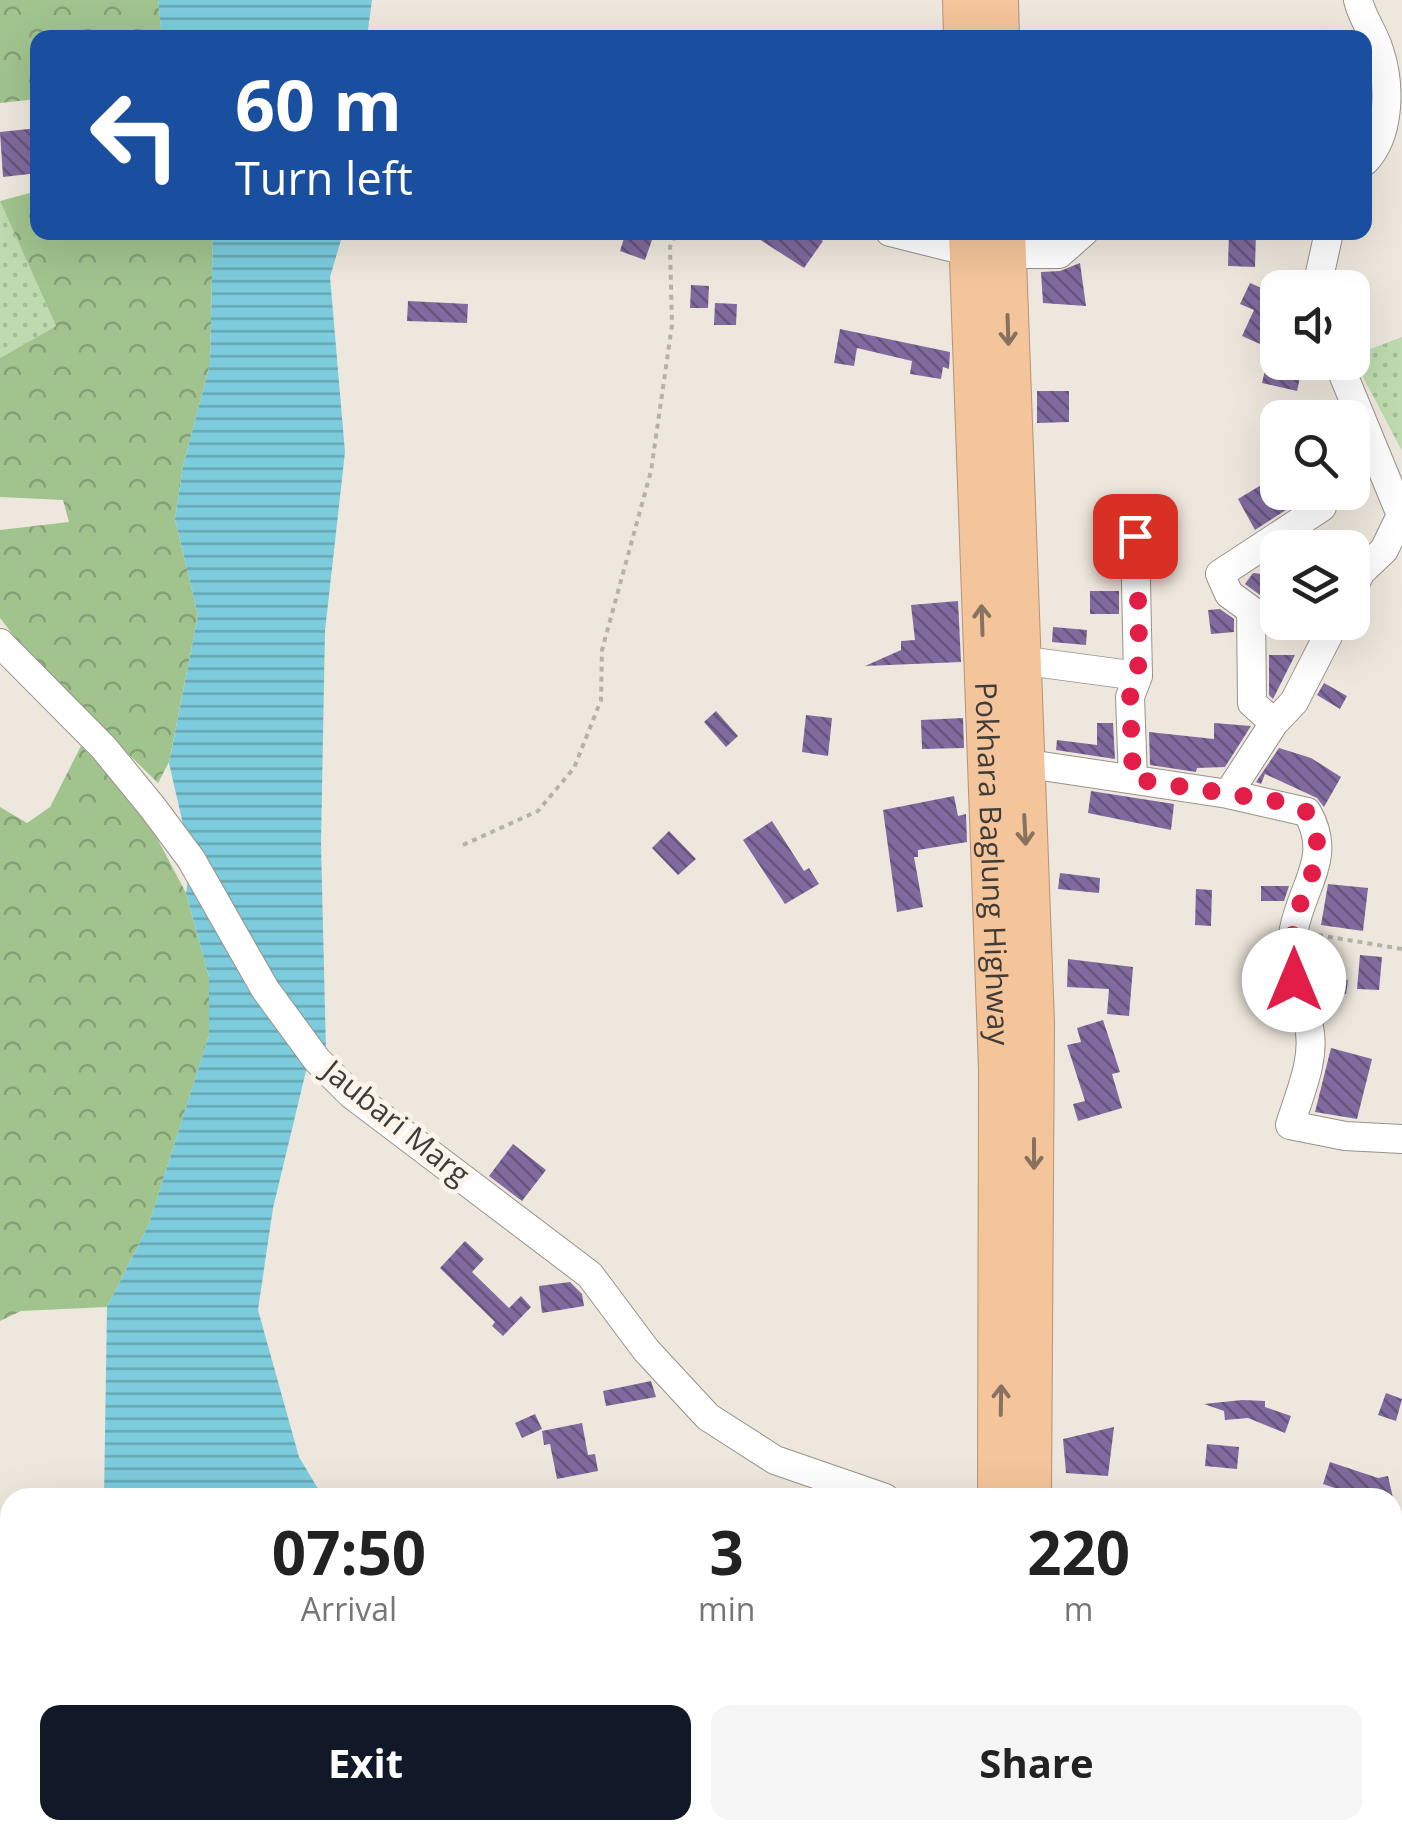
<!DOCTYPE html>
<html lang="en">
<head>
<meta charset="utf-8">
<style>
  body { margin:0; font-family:"Open Sans",sans-serif; background:#f6f6f6; color:#222; height:100vh; display:flex; flex-direction:column; font-size:38px; white-space:nowrap }
  * { box-sizing:border-box; margin:0 }
  p { font-size:32px; color:#767676 }
  .icon { flex:none; width:55px; height:55px; fill:none; stroke:currentColor; stroke-width:2; stroke-linecap:round; stroke-linejoin:round }
  .map { position:relative; flex:1; overflow:hidden }
  .drawer { position:absolute; left:0px; top:1488px; width:1402px; height:352px; display:flex; flex-direction:column; background:#fff; border-radius:30px 30px 0 0; box-shadow:0 10px 40px #0002 }
  .drawer>* { flex:none }
  .hud { position:absolute; left:30px; top:30px; width:1342px; height:210px; border-radius:20px; box-shadow:0 10px 40px #0002; background:#1a4fa0; color:#fff; overflow:hidden }
  .tools { position:absolute; left:1260px; top:270px; display:grid; gap:20px }
  .tools a { display:grid; place-items:center; width:110px; height:110px; border-radius:20px; background:#fff; box-shadow:0 10px 40px #0002; font-size:50px }
  .pin { position:absolute; display:grid; place-items:center; width:85px; height:85px; color:#fff; margin:-42px; border-radius:20px; box-shadow:0 5px 15px #0006 }
  .me { position:absolute; width:110px; margin:-55px; rotate:0deg; stroke-linejoin:round; filter:drop-shadow(0 0 8px #0008) }
  .turn { display:flex; align-items:center; gap:35px; height:210px; padding:0 40px; font-size:45px }
  .turn .icon { width:130px; height:130px; stroke-width:2.5 }
  .turn b { display:block; font-size:70px; line-height:85px }
  .eta { display:flex; justify-content:space-evenly; align-items:center; height:170px; text-align:center }
  .eta b { font-size:60px; font-weight:700; line-height:70px }
  .cta { display:flex; gap:20px; margin-top:auto; padding:20px 40px }
  .cta a { flex:1; height:115px; border-radius:20px; background:#111827; color:#fff; font-size:40px; font-weight:700; line-height:115px; text-align:center }
  .cta a+a { background:#f6f6f6; color:#222 }
  .map>svg:first-child { display:block }
</style>
</head>
<body>
<div class="map">
<svg width="1402" height="1838" viewBox="0 0 1402 1838">
  <defs>
    <pattern id="grass-dots" width="8" height="8" patternUnits="userSpaceOnUse" patternTransform="scale(2.5)"><rect width="8" height="8" fill="#bedbaf"/><path d="M2 2h.1M6 6h.1" fill="none" stroke="#a4bd97" stroke-width="1.8" stroke-linecap="round"/></pattern>
    <pattern id="forest-crowns" width="20" height="18" patternUnits="userSpaceOnUse" patternTransform="scale(2.5)"><rect width="20" height="18" fill="#a1c48f"/><path d="M2 6a3 3 0 1 1 6 0M12 15a3 3 0 1 1 6 0" fill="none" stroke="#85a076"/></pattern>
    <pattern id="water-rules" width="6" height="5" patternUnits="userSpaceOnUse" patternTransform="scale(2.5)"><rect width="6" height="5" fill="#7cccdd"/><path d="M0 2.5h6" fill="none" stroke="#67a7b4"/></pattern>
    <pattern id="building-back-hatch" width="6" height="6" patternUnits="userSpaceOnUse" patternTransform="scale(2.5)"><rect width="6" height="6" fill="#806a9e"/><path d="M-1 5l2 2M0 0l6 6M5-1l2 2" fill="none" stroke="#65547b"/></pattern>
  </defs>
  <rect width="100%" height="100%" fill="#eee7dd"/>
  <!-- grass -->
  <path fill="url(#grass-dots)" d="M 0,201 L 56,326 L 0,358 Z
    M 1402,337 L 1402,451 L 1352,356 Z"/>
  <!-- forest -->
  <path fill="url(#forest-crowns)" d="M 0,0 L 158,0 L 162,37 L 38,38 L 37,99 L 0,103 Z
    M 37,191 L 38,232 L 213,233 L 210,364 L 183,466 L 175,519 L 198,615 L 169,762 L 158,783 L 34,662 L 0,618 L 0,530 L 69,522 L 63,500 L 0,497 L 0,358 L 56,326 L 0,201 Z
    M 81,746 L 140,806 L 186,893 L 209,977 L 209,1035 L 191,1092 L 149,1224 L 107,1307 L 21,1311 L 0,1321 L 0,807 L 27,823 L 50,807 Z
    M 0,1596 L 10,1601 L 10,1830 L 180,1830 L 184,1838 L 0,1838 Z"/>
  <!-- water -->
  <path fill="url(#water-rules)" d="M 158,0 L 372,0 L 367,37 L 162,38 Z
    M 213,233 L 343,233 L 330,277 L 345,452 L 325,631 L 321,843 L 326,1052 L 306,1071 L 273,1208 L 258,1310 L 299,1457 L 323,1497 L 104,1498 L 107,1307 L 149,1224 L 209,1035 L 209,977 L 186,893 L 191,859 L 169,763 L 198,615 L 175,519 L 183,466 L 210,364 Z
    M 181,1830 L 504,1830 L 508,1838 L 184,1838 Z"/>
  <!-- building -->
  <path fill="url(#building-back-hatch)" d="M 38,128 L 38,173 L 3,177 L 0,132 Z
    M 626,232 L 653,237 L 645,260 L 620,251 Z
    M 748,232 L 811,232 L 823,241 L 804,268 Z
    M 1229,232 L 1256,232 L 1255,267 L 1228,266 Z
    M 1080,263 L 1086,306 L 1043,303 L 1041,272 L 1060,271 Z
    M 1250,283 L 1278,295 L 1269,323 L 1278,326 L 1278,352 L 1242,336 L 1254,310 L 1240,304 Z
    M 691,285 L 709,286 L 708,308 L 690,308 Z
    M 408,301 L 468,304 L 467,323 L 407,321 Z
    M 715,303 L 737,304 L 736,325 L 714,325 Z
    M 840,329 L 950,352 L 949,369 L 943,367 L 941,379 L 910,374 L 912,361 L 857,348 L 854,366 L 834,363 Z
    M 1267,362 L 1302,368 L 1297,391 L 1262,383 Z
    M 1037,391 L 1069,391 L 1069,422 L 1037,423 Z
    M 1278,475 L 1278,492 L 1294,492 L 1300,501 L 1255,530 L 1238,499 Z
    M 1253,573 L 1272,575 L 1270,595 L 1260,595 L 1245,584 Z
    M 1090,591 L 1119,591 L 1119,614 L 1090,614 Z
    M 958,601 L 961,662 L 865,666 L 901,650 L 901,641 L 915,640 L 911,605 Z
    M 1220,609 L 1234,619 L 1234,632 L 1211,634 L 1208,610 Z
    M 1053,627 L 1087,630 L 1086,645 L 1052,642 Z
    M 1269,655 L 1295,655 L 1273,699 L 1269,695 Z
    M 1324,683 L 1347,696 L 1340,709 L 1317,695 Z
    M 716,711 L 738,736 L 726,747 L 704,722 Z
    M 806,715 L 832,718 L 828,756 L 802,752 Z
    M 963,718 L 964,748 L 922,749 L 921,720 Z
    M 1097,723 L 1113,723 L 1115,759 L 1056,750 L 1057,740 L 1097,745 Z
    M 1214,723 L 1251,726 L 1225,767 L 1197,768 L 1196,772 L 1150,765 L 1149,732 L 1214,739 Z
    M 1279,748 L 1311,758 L 1341,777 L 1324,807 L 1317,798 L 1265,774 L 1261,784 L 1256,782 Z
    M 1091,791 L 1174,804 L 1171,830 L 1088,813 Z
    M 954,796 L 958,816 L 966,814 L 967,842 L 918,850 L 918,857 L 914,857 L 923,907 L 897,912 L 883,810 Z
    M 772,821 L 804,871 L 809,868 L 819,884 L 785,904 L 743,840 Z
    M 669,831 L 696,859 L 678,875 L 652,848 Z
    M 1060,873 L 1100,878 L 1099,893 L 1058,889 Z
    M 1328,884 L 1368,888 L 1363,931 L 1321,925 Z
    M 1261,886 L 1289,886 L 1284,901 L 1261,901 Z
    M 1196,889 L 1212,890 L 1211,926 L 1195,925 Z
    M 1360,955 L 1382,957 L 1379,990 L 1357,989 Z
    M 1068,959 L 1133,967 L 1129,1016 L 1107,1014 L 1109,989 L 1067,987 Z
    M 1313,975 L 1348,980 L 1346,994 L 1318,990 Z
    M 1103,1020 L 1120,1072 L 1112,1074 L 1122,1108 L 1078,1121 L 1073,1104 L 1085,1101 L 1067,1045 L 1081,1042 L 1077,1028 Z
    M 1331,1048 L 1372,1059 L 1357,1119 L 1315,1112 Z
    M 513,1144 L 546,1170 L 522,1201 L 489,1176 Z
    M 465,1241 L 484,1259 L 472,1272 L 509,1308 L 521,1296 L 531,1307 L 503,1336 L 492,1326 L 495,1322 L 440,1268 Z
    M 570,1282 L 582,1294 L 584,1306 L 542,1313 L 539,1286 Z
    M 651,1381 L 656,1397 L 606,1406 L 603,1391 Z
    M 1386,1393 L 1402,1399 L 1396,1421 L 1378,1415 Z
    M 1242,1400 L 1265,1401 L 1265,1407 L 1291,1416 L 1285,1433 L 1248,1418 L 1225,1420 L 1224,1411 L 1204,1404 Z
    M 535,1414 L 542,1429 L 522,1438 L 515,1423 Z
    M 582,1423 L 588,1455 L 595,1454 L 598,1471 L 557,1479 L 550,1444 L 544,1445 L 542,1431 Z
    M 1114,1427 L 1108,1476 L 1066,1473 L 1063,1439 Z
    M 1207,1444 L 1239,1447 L 1237,1469 L 1205,1466 Z
    M 1330,1462 L 1378,1478 L 1388,1476 L 1393,1498 L 1364,1498 L 1323,1484 Z"/>
  <g fill="none" stroke-linecap="round" stroke-linejoin="round">
    <defs>
      <path id="minor" d="M 1358,0 C 1362,18 1374,33 1379,50 C 1391,85 1390,135 1365,161
        M 890,232 L 970,252
        M 1006,254 L 1059,254 L 1084,232
        M 1322,288 L 1320,273 L 1329,232
        M 1338,362 L 1401,515 L 1384,550 L 1361,572 L 1352,589
        M 0,643 L 104,748 L 153,808 L 191,859 L 265,989 L 317,1060 L 351,1094 L 590,1275 L 646,1350 L 708,1417 L 775,1460 L 885,1498
        M 1019,660 L 1138,676 L 1135,536
        M 1274,723 L 1294,702 L 1335,622
        M 1022,763 L 1228,794 L 1274,723 L 1252,703 L 1251,610 L 1229,594 L 1220,574 L 1322,507
        M 1133,779 L 1130,697 L 1138,676
        M 1228,794 L 1307,812 C 1333,856 1303,884 1294,929 C 1286,965 1303,993 1309,1027 C 1316,1059 1299,1095 1290,1125 L 1345,1136 L 1402,1139
        M 1392,1612 L 1402,1612"/>
      <g id="highway">
        <path d="M 963,0 L 964,38"/>
        <path d="M 998,0 L 999,38"/>
        <path id="s1" d="M 969,232 L 999,1070 L 998,1498"/>
        <path d="M 1005,232 L 1034,1024 L 1031,1498"/>
        <path d="M 976,1838 L 976,1830"/>
        <path d="M 1012,1838 L 1012,1830"/>
      </g>
    </defs>
    <!-- minor casing -->
    <use href="#minor" stroke="#999289" stroke-width="30"/>
    <!-- highway casing -->
    <use href="#highway" stroke="#b49478" stroke-width="42"/>
    <!-- path -->
    <path stroke="#b6b1a9" stroke-width="4" stroke-dasharray="5 5" stroke-linecap="butt" d="M 463,845 L 538,811 L 574,768 L 601,700 L 602,650 L 651,471 L 672,325 L 670,247 L 676,232
      M 1318,935 L 1402,949"/>
    <!-- minor -->
    <use href="#minor" stroke="#fff" stroke-width="28"/>
    <!-- highway -->
    <use href="#highway" stroke="#f4c49a" stroke-width="40"/>
  </g>
  <!-- one-way arrows -->
  <defs><path id="oneway-shaft" d="M-6 0H5M1.5-3L5.5 0L1.5 3" fill="none" stroke-width="1.6" stroke-linecap="round" stroke-linejoin="round" transform="scale(2.5)"/></defs>
  <g stroke="#87725f">
    <use href="#oneway-shaft" transform="translate(1008 330) rotate(88)"/>
    <use href="#oneway-shaft" transform="translate(982 620) rotate(-92)"/>
    <use href="#oneway-shaft" transform="translate(1025 830) rotate(87)"/>
    <use href="#oneway-shaft" transform="translate(1034 1154) rotate(90)"/>
    <use href="#oneway-shaft" transform="translate(1001 1400) rotate(-89)"/>
  </g>
  <g fill="none" stroke-linecap="round" stroke-linejoin="round">
    <!-- route -->
    <path stroke="#e11d48" stroke-width="18" stroke-dasharray="0 32.4" d="M 1135,536 L 1139,620 L 1138,676 L 1130,697 L 1133,779 L 1276,801 L 1307,812 C 1334,859 1299,886 1293,932 C 1291,948 1293,965 1294,980"/>
  </g>
  <g text-anchor="middle" stroke-width="10" stroke-linejoin="round" paint-order="stroke">
    <!-- street labels -->
    <g font-size="30" fill="#3e3b38" stroke="#fbf4eb">
      <text dy="10" stroke="none"><textPath href="#s1" startOffset="632">Pokhara Baglung Highway</textPath></text>
      <text transform="translate(396 1123) rotate(39)" y="10">Jaubari Marg</text>
    </g>
  </g>
</svg>
<div class="tools">
<a><svg class="icon" aria-label="sound" viewBox="0 0 24 24"><path d="M4 9h4l5-4v14l-5-4H4zM17 9q2 3 0 6"/></svg></a>
<a><svg class="icon" aria-label="search" viewBox="0 0 24 24"><circle cx="10" cy="10" r="6"/><path d="M15 15l6 6"/></svg></a>
<a><svg class="icon" aria-label="layers" viewBox="0 0 24 24"><path d="M12 4l9 5-9 5-9-5zM3 14l9 5 9-5"/></svg></a>
</div>
<div class="pin" style="left:1135px;top:536px;background:#d93025"><svg class="icon" aria-label="arrive" viewBox="0 0 24 24"><path d="M6 21V4h12l-3 4 3 4H6"/></svg></div>
<svg class="me" style="left:1294px;top:980px" viewBox="-20 -20 40 40"><circle r="19" fill="#fff"/><path d="M0-13L10 11 0 6-10 11z" fill="#e11d48"/></svg>
<div class="hud">
<div class="turn"><svg class="icon" aria-label="left" viewBox="0 0 24 24"><path d="M17 20v-9H6M10 6l-5 5 5 5"/></svg><div><b>60 m</b>Turn left</div></div>
</div>
<section class="drawer">
<div class="eta">
<div><b>07:50</b><p>Arrival</p></div>
<div><b>3</b><p>min</p></div>
<div><b>220</b><p>m</p></div>
</div>
<div class="cta"><a>Exit</a><a>Share</a></div>
</section>
</div>
</body>
</html>
